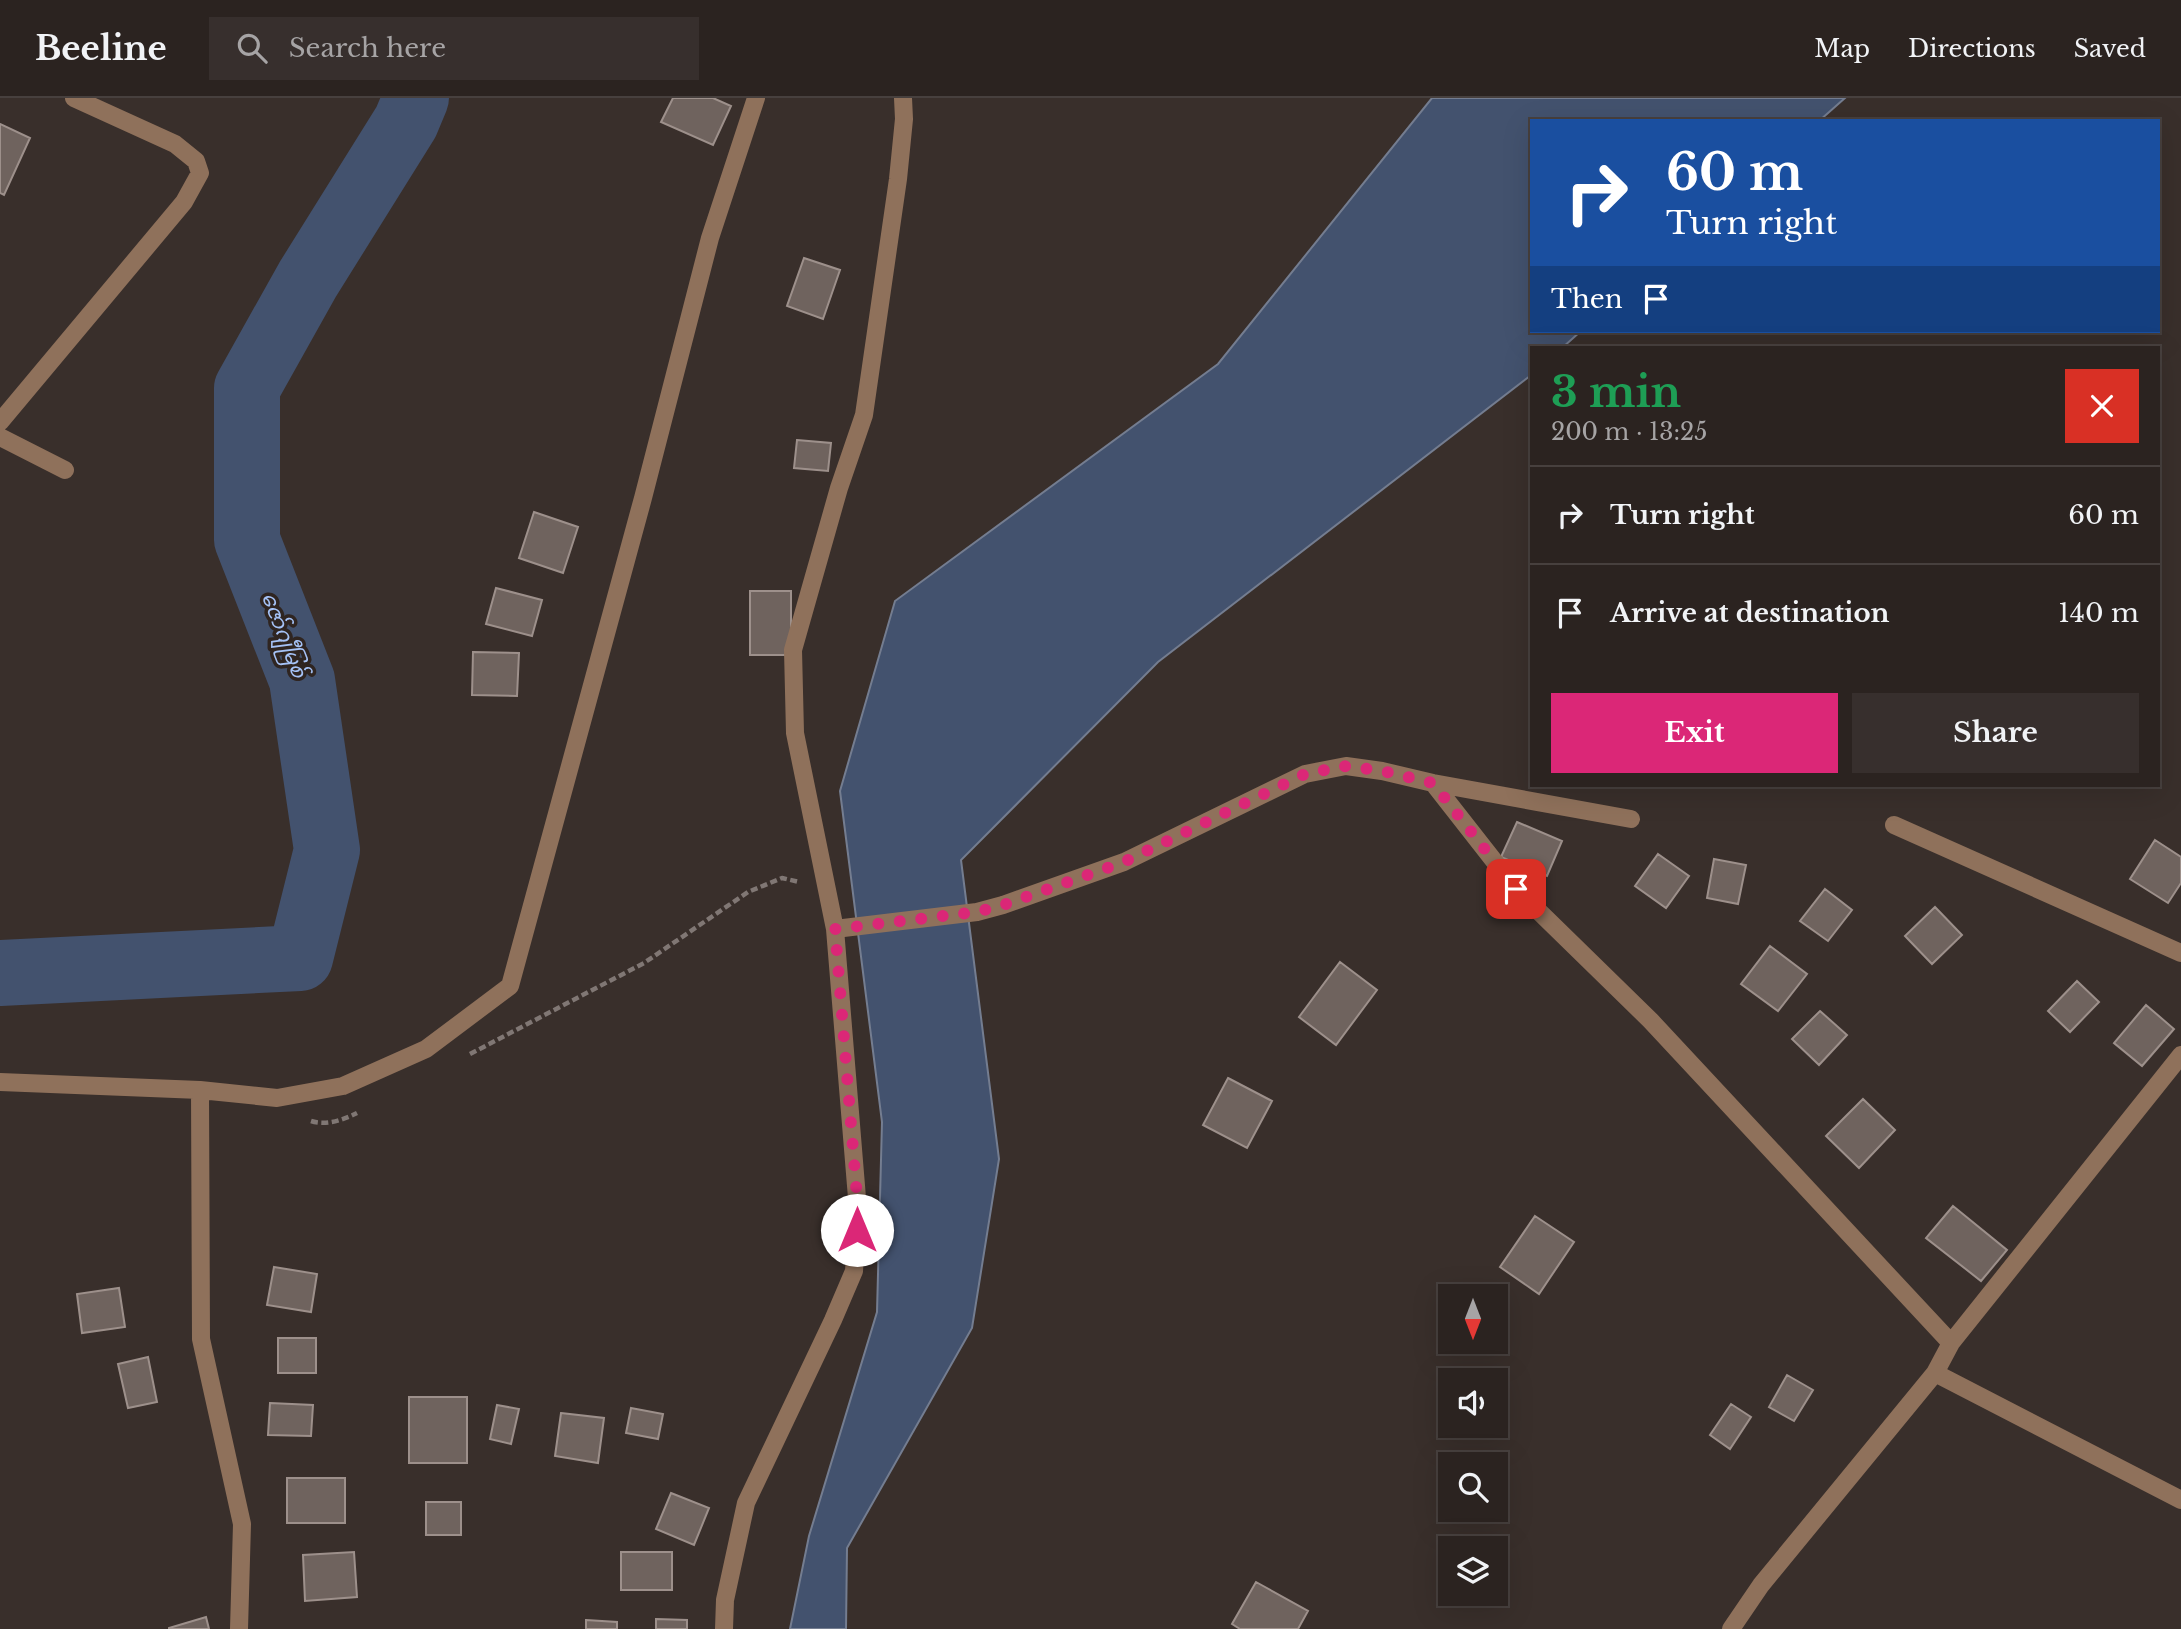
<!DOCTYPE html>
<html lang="en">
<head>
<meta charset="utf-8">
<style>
  body { margin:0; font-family:"Libre Baskerville","Noto Sans Myanmar",serif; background:#372f2d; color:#f1f3f6; height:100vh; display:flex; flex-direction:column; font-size:26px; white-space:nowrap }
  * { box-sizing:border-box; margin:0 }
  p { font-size:23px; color:#a6a4a5 }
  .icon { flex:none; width:38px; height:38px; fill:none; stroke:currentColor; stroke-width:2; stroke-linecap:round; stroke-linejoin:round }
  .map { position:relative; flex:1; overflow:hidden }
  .panel { position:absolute; left:1530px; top:248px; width:630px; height:441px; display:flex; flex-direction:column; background:#2b2320; border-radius:0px; box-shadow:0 7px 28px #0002,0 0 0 2px #47403e }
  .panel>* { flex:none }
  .banner { position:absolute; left:1530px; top:21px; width:630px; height:214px; border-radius:0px; box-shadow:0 7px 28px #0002,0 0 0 2px #47403e; background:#1a4fa0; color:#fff; overflow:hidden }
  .needle { width:46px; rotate:180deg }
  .fabs { position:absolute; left:1438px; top:1186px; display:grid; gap:14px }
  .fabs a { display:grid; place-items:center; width:70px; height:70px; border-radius:0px; background:#2b2320; box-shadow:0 7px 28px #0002,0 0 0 2px #47403e; font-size:35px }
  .pin { position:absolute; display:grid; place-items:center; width:60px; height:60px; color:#fff; margin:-30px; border-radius:14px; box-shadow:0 4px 10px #0006 }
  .me { position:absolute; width:77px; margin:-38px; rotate:0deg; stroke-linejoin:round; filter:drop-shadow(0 0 5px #0008) }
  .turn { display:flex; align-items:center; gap:24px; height:147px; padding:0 21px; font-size:32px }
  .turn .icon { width:91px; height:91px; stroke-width:2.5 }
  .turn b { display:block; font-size:49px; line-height:60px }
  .then { display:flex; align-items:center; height:66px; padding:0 21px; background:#0003; gap:14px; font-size:26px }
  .round { display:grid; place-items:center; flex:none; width:74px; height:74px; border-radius:0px; background:#372f2d }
  .head { display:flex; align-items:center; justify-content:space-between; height:119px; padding:0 21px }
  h1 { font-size:42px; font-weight:700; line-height:52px; color:#1e9e55 }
  .button { display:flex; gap:14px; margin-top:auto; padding:14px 21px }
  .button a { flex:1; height:80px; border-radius:0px; background:#db2777; color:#fff; font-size:28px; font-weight:700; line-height:80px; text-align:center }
  .button a+a { background:#372f2d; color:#f1f3f6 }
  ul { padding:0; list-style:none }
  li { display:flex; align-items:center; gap:21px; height:98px; padding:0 21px; border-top:2px solid #47403e }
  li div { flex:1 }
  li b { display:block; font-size:26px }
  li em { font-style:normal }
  header { display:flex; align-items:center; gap:42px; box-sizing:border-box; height:98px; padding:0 35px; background:#2b2320; border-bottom:2px solid #47403e }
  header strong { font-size:33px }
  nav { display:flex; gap:38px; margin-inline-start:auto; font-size:24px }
  .search { width:490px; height:63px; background:#372f2d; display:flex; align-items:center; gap:18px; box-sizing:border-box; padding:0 24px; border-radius:0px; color:#a6a4a5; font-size:26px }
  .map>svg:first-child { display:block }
</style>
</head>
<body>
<header>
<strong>Beeline</strong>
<div class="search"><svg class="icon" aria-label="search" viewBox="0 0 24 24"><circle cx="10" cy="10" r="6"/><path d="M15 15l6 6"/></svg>Search here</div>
<nav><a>Map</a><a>Directions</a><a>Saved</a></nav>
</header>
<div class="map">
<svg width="2181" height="1531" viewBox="0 0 2181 1531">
  <rect width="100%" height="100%" fill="#392f2b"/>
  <!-- water -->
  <path fill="#43526e" stroke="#747d90" stroke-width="2" d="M 1432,0 L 1845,0 L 1819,23 L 1531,23 L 1531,233 L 1581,233 L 1562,250 L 1531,250 L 1530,278 L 1158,564 L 961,762 L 999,1061 L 972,1230 L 847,1450 L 846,1531 L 790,1531 L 809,1438 L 877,1214 L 882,1024 L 840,693 L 895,503 L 1218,266 Z"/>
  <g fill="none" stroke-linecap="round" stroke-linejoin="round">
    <!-- river -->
    <path stroke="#43526e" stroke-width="66" d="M 0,875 L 300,860 L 327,752 L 302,582 L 247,442 L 247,290 L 308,181 L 406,24 L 416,0"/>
  </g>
  <!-- building -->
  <path fill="#6f635e" stroke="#9d908b" stroke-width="2" d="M 673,0 L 713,0 L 731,8 L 713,47 L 661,24 Z
    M 0,26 L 30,40 L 4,97 L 0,95 Z
    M 804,160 L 840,172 L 823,221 L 787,208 Z
    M 797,342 L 831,345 L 828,373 L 794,370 Z
    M 534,414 L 578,429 L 563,475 L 519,460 Z
    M 496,490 L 542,502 L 532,538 L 486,526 Z
    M 750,493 L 791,493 L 791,557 L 750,557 Z
    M 473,554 L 519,555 L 517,598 L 472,597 Z
    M 1517,724 L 1562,743 L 1547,778 L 1501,759 Z
    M 2155,742 L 2181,759 L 2181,785 L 2168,805 L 2130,781 Z
    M 1658,756 L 1689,778 L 1666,810 L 1635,788 Z
    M 1714,761 L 1746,767 L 1738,806 L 1707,800 Z
    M 1825,791 L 1852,812 L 1828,843 L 1800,823 Z
    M 1935,809 L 1962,837 L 1932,866 L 1905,838 Z
    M 1770,848 L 1807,876 L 1778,913 L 1741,886 Z
    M 1340,864 L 1377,892 L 1336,947 L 1299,919 Z
    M 2077,883 L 2099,904 L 2070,934 L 2048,913 Z
    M 2146,907 L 2174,931 L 2142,968 L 2114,945 Z
    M 1820,913 L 1847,937 L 1819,967 L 1792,941 Z
    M 1228,980 L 1272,1003 L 1247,1050 L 1203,1027 Z
    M 1863,1001 L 1895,1032 L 1859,1070 L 1826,1038 Z
    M 1953,1108 L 2007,1152 L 1981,1183 L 1926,1140 Z
    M 1535,1118 L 1574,1144 L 1539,1196 L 1500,1169 Z
    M 274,1169 L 317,1176 L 311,1214 L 267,1207 Z
    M 119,1190 L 125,1229 L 82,1235 L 77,1196 Z
    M 278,1240 L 316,1240 L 316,1275 L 278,1275 Z
    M 148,1259 L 157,1304 L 128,1310 L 118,1266 Z
    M 1787,1277 L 1813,1292 L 1794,1323 L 1769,1309 Z
    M 409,1299 L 467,1299 L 467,1365 L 409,1365 Z
    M 270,1305 L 313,1307 L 311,1338 L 268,1337 Z
    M 1731,1306 L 1751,1319 L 1730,1351 L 1710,1337 Z
    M 497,1307 L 519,1311 L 511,1346 L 490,1341 Z
    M 631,1310 L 663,1316 L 658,1341 L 626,1335 Z
    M 561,1315 L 604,1320 L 598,1365 L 555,1358 Z
    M 287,1380 L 345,1380 L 345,1425 L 287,1425 Z
    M 671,1395 L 709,1410 L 694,1447 L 656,1431 Z
    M 426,1404 L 461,1404 L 461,1437 L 426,1437 Z
    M 354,1454 L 357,1499 L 305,1503 L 303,1457 Z
    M 621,1454 L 672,1454 L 672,1492 L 621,1492 Z
    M 1256,1484 L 1308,1513 L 1298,1531 L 1240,1531 L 1232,1526 Z
    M 206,1519 L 209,1531 L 169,1531 L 169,1530 Z
    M 656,1521 L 687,1522 L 687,1531 L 656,1531 Z
    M 586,1522 L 617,1524 L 617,1531 L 586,1531 Z"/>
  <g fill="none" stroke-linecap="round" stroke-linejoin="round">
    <!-- path -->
    <path stroke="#807774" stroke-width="4.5" stroke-dasharray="7 3.5" stroke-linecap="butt" d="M 470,956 L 644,865 L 748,794 L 782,780 L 799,784
      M 311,1023 C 326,1028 343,1022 357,1015"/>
    <!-- minor -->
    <path stroke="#8f715b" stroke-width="18" d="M 0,324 L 184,104 L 200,75 L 196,63 L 175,46 L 74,0
      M 0,339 L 65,372
      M 1433,685 L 1516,791 L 1651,923 L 1951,1245
      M 1894,727 L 2181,855
      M 835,831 L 977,814 L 1003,807 L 1124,764 L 1305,676 L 1346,668 L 1382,673 L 1433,685 L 1631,721
      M 0,984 L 200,992 L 277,1000 L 343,988 L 426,951 L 510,888 L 643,400 L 710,140 L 756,0
      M 200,992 L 201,1241 L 242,1426 L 239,1531
      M 1935,1275 L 2181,1402
      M 724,1531 L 725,1502 L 746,1405 L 833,1222 L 854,1173 L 858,1112 L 835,831 L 795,635 L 793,552 L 839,390 L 864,317 L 898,81 L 904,21 L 903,0
      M 1731,1531 L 1761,1487 L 1935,1275 L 1951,1245 L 2181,957"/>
  </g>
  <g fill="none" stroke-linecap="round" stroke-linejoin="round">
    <!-- route -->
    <path stroke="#db2777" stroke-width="12" stroke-dasharray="0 21.6" d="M 857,1132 L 858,1112 L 835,831 L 977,814 L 1003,807 L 1124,764 L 1305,676 L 1346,668 L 1382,673 L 1433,685 L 1516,791"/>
  </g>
  <g text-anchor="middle" stroke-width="7" stroke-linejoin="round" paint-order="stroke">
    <!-- water labels -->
    <g font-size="21" font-style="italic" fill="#a5c2f6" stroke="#2f2521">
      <text transform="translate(284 537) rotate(69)" y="7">ဇော်ဂျီမြစ်</text>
    </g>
  </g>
</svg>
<div class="fabs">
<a><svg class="needle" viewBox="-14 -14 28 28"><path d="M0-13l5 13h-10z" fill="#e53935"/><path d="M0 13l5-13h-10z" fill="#a6a4a5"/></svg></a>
<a><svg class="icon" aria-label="sound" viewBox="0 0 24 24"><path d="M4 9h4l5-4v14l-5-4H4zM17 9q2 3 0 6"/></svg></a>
<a><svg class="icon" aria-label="search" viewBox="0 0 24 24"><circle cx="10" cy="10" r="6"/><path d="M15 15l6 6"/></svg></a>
<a><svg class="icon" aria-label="layers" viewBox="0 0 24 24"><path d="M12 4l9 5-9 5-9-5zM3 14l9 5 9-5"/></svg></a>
</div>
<div class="pin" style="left:1516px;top:791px;background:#d93025"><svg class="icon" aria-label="arrive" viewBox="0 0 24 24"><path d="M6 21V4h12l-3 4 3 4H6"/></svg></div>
<svg class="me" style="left:857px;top:1132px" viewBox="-20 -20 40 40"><circle r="19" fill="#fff"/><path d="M0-13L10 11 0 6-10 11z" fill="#db2777"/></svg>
<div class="banner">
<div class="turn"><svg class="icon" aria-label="right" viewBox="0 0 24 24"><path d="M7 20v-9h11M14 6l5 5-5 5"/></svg><div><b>60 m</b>Turn right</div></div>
<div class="then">Then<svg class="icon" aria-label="arrive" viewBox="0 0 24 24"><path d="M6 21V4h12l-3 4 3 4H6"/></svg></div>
</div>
<section class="panel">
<div class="head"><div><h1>3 min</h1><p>200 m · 13:25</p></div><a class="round" style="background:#d93025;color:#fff"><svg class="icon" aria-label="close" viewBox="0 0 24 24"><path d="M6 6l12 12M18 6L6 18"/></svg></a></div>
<ul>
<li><svg class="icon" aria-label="right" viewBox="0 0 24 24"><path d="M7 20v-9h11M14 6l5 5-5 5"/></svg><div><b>Turn right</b></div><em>60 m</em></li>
<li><svg class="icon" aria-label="arrive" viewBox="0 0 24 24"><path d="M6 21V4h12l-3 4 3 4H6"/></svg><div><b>Arrive at destination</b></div><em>140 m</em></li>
</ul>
<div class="button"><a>Exit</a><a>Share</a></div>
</section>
</div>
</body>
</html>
